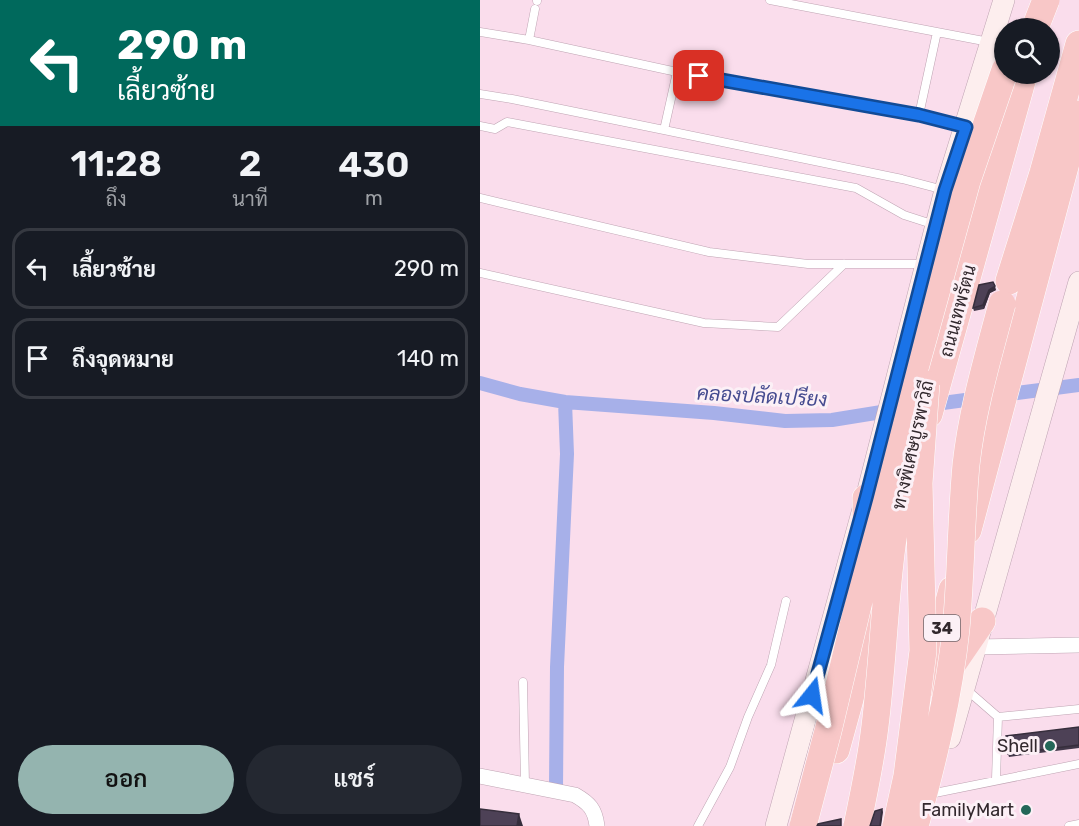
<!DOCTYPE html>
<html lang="th">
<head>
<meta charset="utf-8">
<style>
  body { margin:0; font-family:Rubik,Sarabun,sans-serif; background:#242831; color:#f1f3f6; height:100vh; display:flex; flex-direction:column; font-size:22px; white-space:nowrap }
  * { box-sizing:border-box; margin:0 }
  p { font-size:20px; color:#9ea1a6 }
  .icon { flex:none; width:33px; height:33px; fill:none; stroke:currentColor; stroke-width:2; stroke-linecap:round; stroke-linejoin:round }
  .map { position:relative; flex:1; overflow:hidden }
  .panel { display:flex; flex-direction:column; background:#171b24; width:480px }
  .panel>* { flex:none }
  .hud { background:#00695c; color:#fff; overflow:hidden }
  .tools { position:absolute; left:514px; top:18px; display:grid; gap:12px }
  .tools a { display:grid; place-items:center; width:66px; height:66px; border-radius:50%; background:#171b24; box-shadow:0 2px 4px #0004; font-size:30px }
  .pin { position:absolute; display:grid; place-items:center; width:51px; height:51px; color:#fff; margin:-26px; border-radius:12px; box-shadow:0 3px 9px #0006 }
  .me { position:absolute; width:66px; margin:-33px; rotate:15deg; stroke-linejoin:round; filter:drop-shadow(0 0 4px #0008) }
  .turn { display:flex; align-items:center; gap:21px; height:126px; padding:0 18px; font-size:27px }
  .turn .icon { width:78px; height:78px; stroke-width:2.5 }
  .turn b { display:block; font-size:42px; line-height:51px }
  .eta { display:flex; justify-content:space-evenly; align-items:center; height:102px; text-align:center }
  .eta b { font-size:36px; font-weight:600; line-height:42px }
  .primary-button { display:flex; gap:12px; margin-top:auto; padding:12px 18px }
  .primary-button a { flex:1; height:69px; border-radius:36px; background:#94b4af; color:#111; font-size:24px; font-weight:600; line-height:69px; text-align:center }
  .primary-button a+a { background:#242831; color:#f1f3f6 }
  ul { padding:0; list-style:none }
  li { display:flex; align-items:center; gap:18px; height:81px; margin:0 12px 9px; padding:0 6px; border:3px solid #363941; border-radius:18px }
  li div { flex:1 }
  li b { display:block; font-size:22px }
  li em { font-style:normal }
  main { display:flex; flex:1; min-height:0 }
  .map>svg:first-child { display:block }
</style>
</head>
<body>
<main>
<section class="panel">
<div class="hud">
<div class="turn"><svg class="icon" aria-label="left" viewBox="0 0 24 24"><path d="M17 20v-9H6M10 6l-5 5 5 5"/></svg><div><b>290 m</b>เลี้ยวซ้าย</div></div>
</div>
<div class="eta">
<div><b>11:28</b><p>ถึง</p></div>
<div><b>2</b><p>นาที</p></div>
<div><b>430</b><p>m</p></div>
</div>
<ul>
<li><svg class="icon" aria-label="left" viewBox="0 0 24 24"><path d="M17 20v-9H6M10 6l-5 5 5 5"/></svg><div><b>เลี้ยวซ้าย</b></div><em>290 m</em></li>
<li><svg class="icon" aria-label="arrive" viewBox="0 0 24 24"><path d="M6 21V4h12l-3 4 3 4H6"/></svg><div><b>ถึงจุดหมาย</b></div><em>140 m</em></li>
</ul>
<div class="primary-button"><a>ออก</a><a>แชร์</a></div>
</section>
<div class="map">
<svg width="599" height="826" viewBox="0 0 599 826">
  <rect width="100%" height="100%" fill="#faddec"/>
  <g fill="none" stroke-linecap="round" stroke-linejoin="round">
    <!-- canal -->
    <path stroke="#a7b0e9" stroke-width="14" d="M 0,383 L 40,394 L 85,402 L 234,413 L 305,421 L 352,420 L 414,410
      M 522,395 L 599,385
      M 448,405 L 500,398
      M 76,788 L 77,667 L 87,454 L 85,402"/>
    <defs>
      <path id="lane" d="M 290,0 L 509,42
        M 57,1 L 57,0
        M 55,9 L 49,40 L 197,72 L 184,130 L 422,179 L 464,190
        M 0,32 L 49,40
        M 197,72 L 439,115 L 484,126
        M 0,94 L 32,99 L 184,130
        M 439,115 L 457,32
        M 0,126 L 15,129 L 27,122 L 376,188 L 424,215 L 455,225
        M 0,198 L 229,252 L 328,264 L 445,264
        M 0,273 L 224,323 L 298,327 L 364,264
        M 43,682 L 45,784
        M 487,690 L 518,717 L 599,709
        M 516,779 L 518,717
        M 455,793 L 599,764
        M 218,826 L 250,767 L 268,717 L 291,665 L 306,601
        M 589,826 L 599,824"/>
      <path id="street" d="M 495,647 L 599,645
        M 0,776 L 95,795 C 109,803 115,809 117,826"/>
      <path id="secondary" d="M 470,738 L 599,282
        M 296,826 L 386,498 L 465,190 L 524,0"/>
      <path id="highway" d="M 529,281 L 563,173 L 599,44
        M 449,414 L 544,74
        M 386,498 L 387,549
        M 488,530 L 599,114
        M 467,672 L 502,621
        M 447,683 L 472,590
        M 356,750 L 400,590"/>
    </defs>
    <!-- lane casing -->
    <use href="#lane" stroke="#bfa4b3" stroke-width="9"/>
    <!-- street casing -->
    <use href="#street" stroke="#bfa4b3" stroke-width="16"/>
    <!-- secondary casing -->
    <use href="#secondary" stroke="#bfa4b3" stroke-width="22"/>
    <!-- highway casing -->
    <use href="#highway" stroke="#fff" stroke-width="28"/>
    <!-- lane -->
    <use href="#lane" stroke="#fff" stroke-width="8"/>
    <!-- street -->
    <use href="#street" stroke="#fff" stroke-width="15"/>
    <!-- secondary -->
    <use href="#secondary" stroke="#fdeeee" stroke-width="21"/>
    <!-- highway -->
    <use href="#highway" stroke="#f8c7c7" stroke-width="27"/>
    <defs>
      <path id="highway-bridge" d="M 555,28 L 566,0
        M 323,826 L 348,731 L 432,379 L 487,181 L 525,70
        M 377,826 C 384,793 391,760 395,726 C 404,653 405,579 418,506
        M 416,826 L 427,776 L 443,651 L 439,483 L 446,384
        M 435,826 C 453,761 469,696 476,629 C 481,575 481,519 486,465 C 492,410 508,357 522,304"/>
    </defs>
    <!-- highway-bridge casing -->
    <use href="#highway-bridge" stroke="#fff" stroke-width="28" stroke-linecap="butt"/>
    <!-- highway-bridge -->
    <use href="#highway-bridge" stroke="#f8c7c7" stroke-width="27"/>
  </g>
  <!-- wall -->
  <path fill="#42384a" d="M 499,285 L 516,290 L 510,293 L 504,309 L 494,311 L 493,308 Z
    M 599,727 L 599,748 L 529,757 L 528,754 Z"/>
  <!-- shaded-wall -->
  <path fill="#362e3c" d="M 515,286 L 516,290 L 510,293 L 504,309 L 503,305 L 509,290 Z
    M 402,809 L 403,812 L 401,826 L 400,826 Z
    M 39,814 L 43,826 L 37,826 Z"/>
  <!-- building -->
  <path fill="#4d4156" stroke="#362e3c" stroke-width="1.5" d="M 513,282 L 515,286 L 509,290 L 503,305 L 493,308 L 499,285 Z
    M 599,727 L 599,745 L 528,754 L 526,736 Z
    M 0,809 L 39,814 L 37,826 L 0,826 Z
    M 402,809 L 400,826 L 390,826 L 395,811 Z
    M 361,819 L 361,826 L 337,826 L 338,824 Z"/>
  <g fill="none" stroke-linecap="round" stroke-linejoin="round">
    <defs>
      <path id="route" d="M 219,76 L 439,115 L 486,127 L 465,190 L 386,498 L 332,695"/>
    </defs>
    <!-- route casing -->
    <use href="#route" stroke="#114b97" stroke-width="15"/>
    <!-- route -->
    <use href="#route" stroke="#1a73e8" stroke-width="10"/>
  </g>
  <!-- markers -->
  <g fill="#236758" stroke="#fcf0f6" stroke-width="2">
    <circle cx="570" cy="746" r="6"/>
    <circle cx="546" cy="810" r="6"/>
  </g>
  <g text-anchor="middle" stroke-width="6" stroke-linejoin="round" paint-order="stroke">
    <!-- shield labels -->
    <rect fill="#fcf0f6" stroke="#6f6469" stroke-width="1.5" x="444" y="615" width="36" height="26" rx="4.5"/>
    <g font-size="16" font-weight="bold" fill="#32282d">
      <text x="462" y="634">34</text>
    </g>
    <!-- street labels -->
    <g font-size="18" fill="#32282d" stroke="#fcf0f6">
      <text transform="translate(478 311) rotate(-75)" y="6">ถนนเทพรัตน</text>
      <text transform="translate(433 445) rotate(-77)" y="6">ทางพิเศษบูรพาวิถี</text>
    </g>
    <!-- poi labels -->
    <g font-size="18" fill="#32282d" stroke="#fcf0f6" text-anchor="end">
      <text x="558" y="752">Shell</text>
      <text x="534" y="816">FamilyMart</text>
    </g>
    <!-- water labels -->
    <g font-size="20" font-style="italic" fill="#454b90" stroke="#fcf0f6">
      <text transform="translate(282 396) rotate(3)" y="7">คลองปลัดเปรียง</text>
    </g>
  </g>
</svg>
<div class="tools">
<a><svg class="icon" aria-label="search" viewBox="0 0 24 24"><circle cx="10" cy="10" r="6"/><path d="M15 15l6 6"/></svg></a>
</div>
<div class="pin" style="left:219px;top:76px;background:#d93025"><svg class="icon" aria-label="arrive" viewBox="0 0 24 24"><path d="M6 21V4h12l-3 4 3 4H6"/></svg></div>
<svg class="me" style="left:332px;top:695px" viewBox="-20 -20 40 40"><path d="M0-17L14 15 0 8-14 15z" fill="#1a73e8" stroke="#fff" stroke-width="4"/></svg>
</div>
</main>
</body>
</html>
